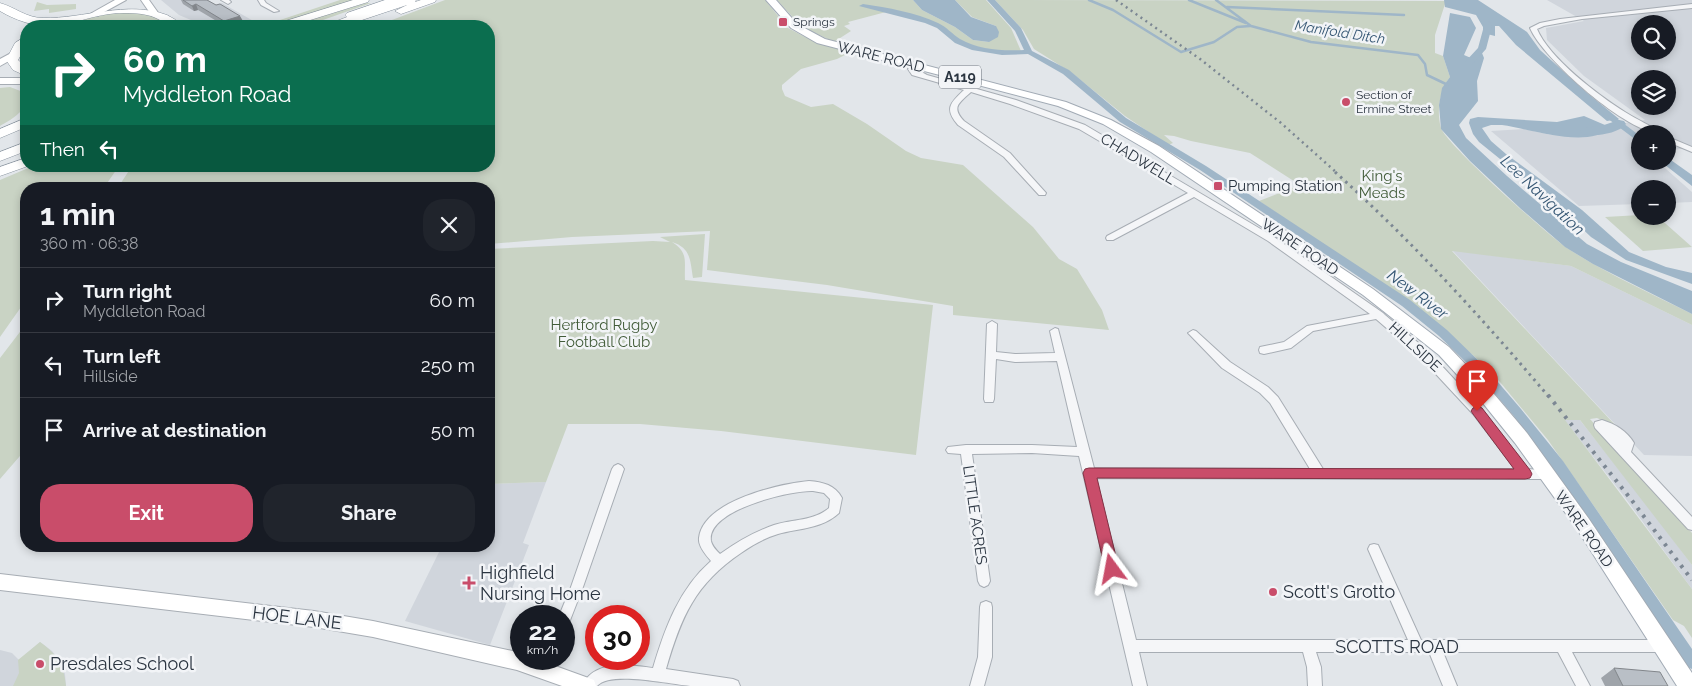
<!DOCTYPE html>
<html lang="en">
<head>
<meta charset="utf-8">
<style>
  body { margin:0; font-family:Raleway,sans-serif; background:#20242c; color:#f1f3f6; height:100vh; display:flex; flex-direction:column; font-size:19px; white-space:nowrap }
  * { box-sizing:border-box; margin:0 }
  p { font-size:16px; color:#9ea1a6 }
  .icon { flex:none; width:28px; height:28px; fill:none; stroke:currentColor; stroke-width:2; stroke-linecap:round; stroke-linejoin:round }
  .map { position:relative; flex:1; overflow:hidden }
  .panel { position:absolute; left:20px; top:182px; width:475px; height:370px; display:flex; flex-direction:column; background:#171b24; border-radius:20px; box-shadow:0 2px 8px #0003 }
  .panel>* { flex:none }
  .hud { position:absolute; left:20px; top:20px; width:475px; height:152px; border-radius:20px; box-shadow:0 2px 8px #0003; background:#0b6e4f; color:#fff; overflow:hidden }
  .fabs { position:absolute; left:1631px; top:15px; display:grid; gap:10px }
  .fabs a { display:grid; place-items:center; width:45px; height:45px; border-radius:50%; background:#171b24; box-shadow:0 2px 8px #0003; font-size:25px }
  .speed { position:absolute; left:510px; top:605px; display:flex; gap:10px; font-size:25px; font-weight:700; text-align:center }
  .speed>* { display:grid; place-content:center; width:65px; height:65px; border-radius:50%; background:#171b24; box-shadow:0 2px 8px #0003; line-height:1 }
  .speed small { font-size:12px; font-weight:400 }
  .speed .limit { border:8px solid #d22; background:#fff; color:#111 }
  .pin { position:absolute; display:grid; place-items:center; width:42px; height:42px; color:#fff; margin:-51px -21px; border-radius:50% 50% 50% 0; rotate:-45deg; box-shadow:0 0 5px #0007 }
  .pin .icon { rotate:45deg }
  .me { position:absolute; width:55px; margin:-28px; rotate:347deg; stroke-linejoin:round; filter:drop-shadow(0 0 4px #0008) }
  .turn { display:flex; align-items:center; gap:18px; height:105px; padding:0 20px; font-size:22px }
  .turn .icon { width:65px; height:65px; stroke-width:2.5 }
  .turn b { display:block; font-size:35px; line-height:42px }
  .then { display:flex; align-items:center; height:48px; padding:0 20px; background:#0003; gap:10px; font-size:19px }
  .round { display:grid; place-items:center; flex:none; width:52px; height:52px; border-radius:20px; background:#20242c }
  .summary { display:flex; align-items:center; justify-content:space-between; height:85px; padding:0 20px }
  h1 { font-size:30px; font-weight:700; line-height:38px }
  .action { display:flex; gap:10px; margin-top:auto; padding:10px 20px }
  .action a { flex:1; height:58px; border-radius:20px; background:#c94d6a; color:#fff; font-size:20px; font-weight:700; line-height:58px; text-align:center }
  .action a+a { background:#20242c; color:#f1f3f6 }
  ul { padding:0; list-style:none }
  li { display:flex; align-items:center; gap:15px; height:65px; padding:0 20px; border-top:1px solid #363941 }
  li div { flex:1 }
  li b { display:block; font-size:19px }
  li em { font-style:normal }
  .map>svg:first-child { display:block }
</style>
</head>
<body>
<div class="map">
<svg width="1692" height="686" viewBox="0 0 1692 686">
  <rect width="100%" height="100%" fill="#e2e6ea"/>
  <!-- built -->
  <path fill="#d0d5dc" fill-rule="evenodd" d="M 161,0 L 207,0 L 215,5 L 222,3 L 262,26 L 205,26 L 179,15 Z
    M 1547,0 L 1692,0 L 1692,147 L 1668,151 L 1668,134 L 1640,134 L 1640,161 L 1657,161 L 1692,192 L 1692,202 L 1668,203 L 1668,189 L 1640,189 L 1640,204 L 1579,206 L 1491,131 L 1524,129 L 1551,135 L 1608,132 L 1619,124 L 1645,120 L 1584,76 L 1547,40 L 1546,28 L 1584,21 ZM 1640,24 L 1668,24 L 1668,51 L 1640,51 ZM 1640,79 L 1668,79 L 1668,106 L 1640,106 Z
    M 1452,250 L 1571,266 L 1692,325 L 1692,456 L 1644,455 Z
    M 1548,399 L 1579,419 L 1648,506 L 1692,565 L 1692,589 L 1623,495 Z
    M 546,482 L 523,543 L 529,545 L 490,645 L 405,621 L 442,546 L 489,546 L 489,484 Z
    M 40,642 L 52,651 L 61,662 L 65,674 L 66,686 L 0,686 L 0,650 L 12,653 L 19,660 Z"/>
  <!-- green -->
  <path fill="#c9d3c4" d="M 340,0 L 359,0 L 275,26 L 262,26 Z
    M 445,0 L 765,0 L 788,28 L 805,37 L 851,52 L 837,59 L 801,69 L 782,85 L 782,89 L 785,96 L 811,107 L 833,104 L 867,124 L 906,151 L 921,158 L 963,165 L 1033,227 L 1059,259 L 1077,269 L 1102,310 L 1109,330 L 953,315 L 953,306 L 827,285 L 707,270 L 710,231 L 572,237 L 489,244 L 489,189 L 117,189 L 132,166 L 489,166 L 489,26 L 376,26 Z
    M 777,0 L 913,0 L 922,10 L 955,27 L 973,40 L 989,42 L 996,26 L 972,17 L 955,0 L 986,0 L 1011,28 L 1021,51 C 1002,52 978,50 960,40 C 954,37 950,31 945,28 C 928,18 908,13 889,9 L 886,12 L 848,22 L 850,24 L 844,26 L 851,31 L 834,42 L 801,26 Z
    M 995,0 L 1446,1 L 1435,35 L 1435,53 L 1443,56 L 1450,77 C 1440,91 1436,110 1441,128 C 1446,144 1549,236 1567,248 C 1607,274 1650,293 1692,314 L 1692,325 L 1571,266 L 1452,251 L 1617,427 L 1597,418 L 1590,419 L 1692,533 L 1692,565 L 1580,420 L 1565,420 L 1692,589 L 1692,638 L 1684,626 L 1673,620 L 1548,440 L 1500,382 L 1475,357 L 1419,309 L 1259,201 L 1300,185 L 1250,153 L 1191,141 L 1174,136 L 1164,135 L 1173,143 L 1168,145 L 1125,116 L 1072,73 L 1034,49 L 1023,30 Z
    M 37,2 L 47,5 L 76,4 L 76,9 L 49,13 L 49,9 L 34,11 Z
    M 366,3 L 371,3 L 306,26 L 290,26 Z
    M 138,12 L 155,17 L 169,26 L 56,26 L 106,13 Z
    M 10,87 L 23,92 C 32,109 12,119 0,126 L 0,88 Z
    M 33,166 L 119,166 L 103,189 L 26,189 L 26,300 L 0,337 L 0,180 Z
    M 1640,215 L 1640,216 L 1657,216 L 1692,247 L 1643,251 L 1605,217 Z
    M 705,234 L 702,277 L 693,278 C 690,260 691,248 672,242 C 689,253 684,261 685,280 L 933,305 L 916,455 L 721,431 L 640,424 L 568,424 L 546,482 L 489,484 L 489,249 L 653,241 L 670,242 L 660,237 Z
    M 26,324 L 26,449 L 0,479 L 0,358 Z
    M 40,642 C 57,654 64,665 66,686 L 13,686 L 19,673 L 18,660 Z"/>
  <!-- water -->
  <path fill="#9fb6c8" d="M 913,0 L 955,0 L 971,17 L 996,26 L 999,32 L 998,37 L 989,42 L 973,40 L 955,27 L 922,10 Z
    M 1444,0 L 1478,0 L 1527,32 L 1540,50 L 1586,92 L 1619,119 L 1607,121 L 1516,45 L 1499,26 L 1495,26 L 1495,36 L 1483,33 L 1483,27 L 1476,15 L 1445,7 Z
    M 1450,13 L 1470,17 L 1476,28 L 1464,55 L 1471,58 L 1476,52 L 1482,53 L 1484,58 L 1477,81 L 1478,101 L 1459,125 L 1466,138 L 1507,176 L 1587,244 L 1621,262 L 1692,291 L 1692,314 L 1593,264 L 1565,247 L 1521,209 L 1470,161 L 1441,129 L 1439,105 L 1442,88 L 1450,77 L 1443,56 Z
    M 1584,116 L 1612,128 C 1585,149 1532,129 1502,125 L 1491,125 L 1482,128 L 1491,141 L 1506,154 L 1582,210 L 1629,252 L 1666,267 L 1692,273 L 1692,284 L 1626,260 L 1591,237 L 1557,205 L 1479,142 L 1473,134 L 1469,123 L 1470,119 L 1478,117 L 1557,122 Z
    M 1668,158 L 1692,175 L 1692,186 L 1660,161 L 1668,161 Z"/>
  <g fill="none" stroke-linecap="round" stroke-linejoin="round">
    <!-- stream -->
    <path stroke="#9fb6c8" stroke-width="2.5" d="M 1089,0 L 1113,10 L 1181,52 L 1214,42 L 1237,27 L 1250,26
      M 1189,0 L 1246,23
      M 1216,0 L 1251,26 L 1311,42 L 1418,55 L 1425,64 L 1427,75 L 1448,85
      M 1227,7 L 1404,15"/>
    <!-- canal -->
    <path fill="#9fb6c8" fill-rule="evenodd" d="M 987,0 L 995,0 L 1021,28 L 1032,51 L 1069,70 L 1126,118 L 1206,166 L 1410,300 L 1447,330 L 1485,367 L 1521,409 L 1563,461 L 1692,649 L 1692,669 L 1687,667 L 1553,469 L 1513,415 L 1477,373 L 1439,336 L 1402,306 L 1200,170 L 1120,122 L 1063,74 L 1028,54 L 1002,55 L 972,50 L 955,43 L 937,28 L 925,23 L 859,6 L 863,4 C 888,8 915,12 938,23 C 947,27 952,34 960,39 C 979,50 1002,51 1024,50 L 1015,31 Z
      M 1481,18 L 1487,18 L 1492,26 L 1486,49 L 1471,66 L 1465,66 L 1465,62 L 1478,48 L 1484,26 L 1480,20 Z
      M 1602,107 L 1640,136 L 1640,143 L 1599,112 L 1598,110 Z"/>
    <!-- river -->
    <path fill="#9fb6c8" fill-rule="evenodd" d="M 1619,120 L 1624,121 L 1626,124 C 1618,134 1594,137 1582,134 L 1580,131 L 1582,128 L 1601,126 Z"/>
    <defs>
      <path id="street" d="M 221,0 L 229,0 L 231,2 L 228,4 Z
        M 258,0 L 264,0 L 266,3 L 279,11 L 274,12 L 261,5 Z
        M 1692,4 L 1692,8 L 1582,19 L 1544,26 L 1537,29 C 1549,58 1599,96 1625,112 C 1637,120 1651,125 1662,134 C 1628,134 1543,59 1530,28 L 1540,23 L 1560,19 Z
        M 913,64 L 917,64 L 918,65 L 916,69 L 927,75 L 1016,100 L 1085,125 L 1274,237 L 1383,313 L 1385,315 L 1428,351 L 1481,408 L 1528,469 L 1551,471 L 1553,474 L 1551,477 L 1547,479 L 1096,478 L 1136,640 L 1408,640 L 1368,549 L 1370,545 L 1374,544 L 1378,545 L 1421,640 L 1663,640 L 1668,642 L 1670,646 L 1668,650 L 1663,652 L 1572,652 L 1590,686 L 1576,686 L 1558,652 L 1443,652 L 1457,686 L 1443,686 L 1429,652 L 1316,652 L 1321,667 L 1322,686 L 1308,686 L 1307,667 L 1303,652 L 1139,652 L 1147,686 L 1133,686 L 1079,456 L 1032,453 L 972,454 L 990,581 L 988,585 L 984,587 L 980,585 L 978,581 L 961,454 L 948,453 L 946,450 L 948,447 L 966,445 L 1032,445 L 1077,447 L 1057,361 L 1015,362 L 996,359 L 994,399 L 993,402 L 985,402 L 984,399 L 987,324 L 992,321 L 997,324 L 996,352 L 1015,354 L 1055,353 L 1050,331 L 1055,328 L 1058,329 L 1094,468 L 1310,469 L 1270,403 L 1260,393 L 1222,368 L 1190,335 L 1188,333 L 1193,330 L 1196,331 L 1230,362 L 1268,387 L 1278,397 L 1323,469 L 1515,469 L 1473,414 L 1420,357 L 1376,319 L 1313,331 L 1291,348 L 1264,354 L 1260,353 L 1259,350 L 1260,347 L 1284,342 L 1307,326 L 1370,314 L 1268,241 L 1194,197 L 1113,240 L 1107,240 L 1106,238 L 1107,236 L 1188,193 L 1079,129 L 1010,104 L 971,92 C 959,103 951,107 964,121 L 1010,153 L 1046,193 L 1045,195 L 1039,195 L 1004,157 L 958,125 C 944,109 950,103 964,90 L 912,75 L 908,69 Z
        M 1668,137 L 1692,147 L 1692,152 L 1668,142 Z
        M 1602,420 C 1615,424 1627,431 1634,443 L 1631,452 L 1692,517 L 1692,530 L 1688,529 L 1595,428 L 1594,425 L 1595,422 Z
        M 618,464 L 622,466 L 624,469 L 583,587 L 569,623 L 564,625 L 564,616 L 559,616 L 571,587 L 612,469 L 614,466 Z
        M 809,481 C 823,482 835,485 842,498 L 839,513 C 822,529 799,528 778,534 C 765,538 752,545 741,553 C 695,584 681,617 666,669 L 733,679 L 738,681 L 740,686 C 724,686 708,686 693,686 C 672,685 611,670 597,686 L 582,686 C 594,659 630,665 653,668 C 665,628 679,589 711,561 C 706,555 698,546 699,538 C 703,501 779,484 809,481 ZM 813,491 L 824,493 L 830,499 L 829,508 C 814,521 793,519 774,525 C 754,532 737,542 720,554 C 716,550 712,546 711,541 C 706,510 791,490 813,491 Z
        M 986,601 L 991,603 L 992,607 L 992,657 L 984,686 L 970,686 L 978,657 L 980,607 L 981,603 Z"/>
      <path id="secondary" d="M 115,0 L 126,0 L 97,16 L 91,16 L 90,14 Z
        M 141,0 L 149,0 L 159,14 L 158,16 L 152,16 Z
        M 13,52 L 16,53 L 16,57 L 0,66 L 0,59 Z
        M 0,78 L 26,78 L 26,84 L 0,84 Z
        M 0,574 L 314,611 L 373,621 L 517,652 L 521,654 L 521,659 L 536,659 L 594,680 L 596,686 L 562,686 L 517,670 L 373,637 L 314,627 L 0,590 Z"/>
      <path id="primary" d="M 766,0 L 776,0 L 797,24 L 825,39 L 1066,102 L 1111,120 L 1159,146 L 1373,289 L 1449,347 L 1494,394 L 1527,433 L 1589,519 L 1692,673 L 1692,686 L 1677,686 L 1577,529 L 1515,443 L 1482,402 L 1439,355 L 1363,295 L 1151,152 L 1103,124 L 1058,106 L 817,43 L 791,28 Z"/>
      <path id="highway" d="M 353,0 L 369,0 L 368,2 L 291,26 L 274,26 L 276,24 Z
        M 385,0 L 416,0 L 415,2 L 421,0 L 436,0 L 435,2 L 401,14 L 395,11 L 407,5 L 344,26 L 327,26 L 329,24 L 347,17 L 345,15 L 347,13 Z
        M 0,3 C 15,7 26,18 43,18 C 84,19 126,0 167,15 C 172,18 179,21 183,26 C 167,27 165,21 151,16 C 144,14 136,13 128,13 C 104,12 83,20 61,26 C 44,30 16,21 0,11 Z
        M 26,36 L 26,46 L 18,60 L 26,67 L 26,76 L 13,70 L 6,60 L 15,43 Z
        M 26,118 L 26,127 L 0,138 L 0,129 Z
        M 26,142 L 26,151 L 0,161 L 0,152 Z
        M 26,158 L 28,166 L 0,176 L 0,167 Z"/>
    </defs>
    <!-- street casing -->
    <use href="#street" stroke="#a7adb4" stroke-width="2"/>
    <!-- secondary casing -->
    <use href="#secondary" stroke="#a7adb4" stroke-width="2"/>
    <!-- primary casing -->
    <use href="#primary" stroke="#a2abb5" stroke-width="2"/>
    <!-- highway casing -->
    <use href="#highway" stroke="#8a95a0" stroke-width="1"/>
    <!-- street -->
    <use href="#street" fill="#f5f6f8" fill-rule="evenodd"/>
    <!-- secondary -->
    <use href="#secondary" fill="#fff" fill-rule="evenodd"/>
    <!-- primary -->
    <use href="#primary" fill="#fff" fill-rule="evenodd"/>
    <!-- highway -->
    <use href="#highway" fill="#fff" fill-rule="evenodd"/>
    <!-- rail-far2 -->
    <path stroke="#7c8793" stroke-width="2.5" stroke-dasharray="2 4" stroke-linecap="butt" d="M 1116,0 L 1200,59 L 1281,123 L 1337,173"/>
    <!-- rail-far1 -->
    <path stroke="#7c8793" stroke-width="3" stroke-dasharray="2.5 4.5" stroke-linecap="butt" d="M 1335,172 C 1412,241 1482,318 1549,397"/>
    <!-- rail -->
    <path stroke="#7c8793" stroke-width="4" stroke-dasharray="3 6" stroke-linecap="butt" d="M 1548,395 L 1630,498 L 1692,580"/>
  </g>
  <!-- wall -->
  <path fill="#9fa4aa" d="M 181,0 L 207,0 L 243,21 L 229,26 L 225,26 L 198,10 L 194,11 L 183,4 Z
    M 1614,668 L 1668,686 L 1605,686 L 1601,678 Z"/>
  <!-- shaded-wall -->
  <path fill="#82868b" d="M 196,4 L 198,10 L 194,11 L 192,6 Z
    M 240,16 L 243,21 L 229,26 L 226,26 L 224,21 Z"/>
  <!-- building -->
  <path fill="#b9bfc6" stroke="#82868b" d="M 183,0 L 207,0 L 216,5 L 220,4 L 240,16 L 224,21 L 196,4 L 192,6 Z
    M 1614,668 L 1660,672 L 1668,686 L 1623,686 Z"/>
  <!-- route -->
  <path fill="#c94d6a" stroke="#833245" d="M 1477,406 L 1482,408 L 1530,470 L 1532,474 L 1530,478 L 1525,479 L 1097,478 L 1119,569 L 1117,574 L 1112,576 L 1107,574 L 1105,569 L 1083,473 L 1085,469 L 1089,468 L 1514,469 L 1473,414 L 1471,411 L 1473,408 Z"/>
  <!-- markers -->
  <g fill="#c94d6a" stroke="#f2f4f7" stroke-width="2">
    <rect x="778" y="17" width="10" height="10" rx="2.5"/>
    <circle cx="1346" cy="102" r="5"/>
    <rect x="1213" y="181" width="10" height="10" rx="2.5"/>
    <path d="M466.5 575.5h5v5h5v5h-5v5h-5v-5h-5v-5h5z"/>
    <circle cx="1273" cy="592" r="5"/>
    <circle cx="40" cy="664" r="5"/>
  </g>
  <g text-anchor="middle" stroke-width="5" stroke-linejoin="round" paint-order="stroke">
    <!-- far-poi labels -->
    <g font-size="12" fill="#2b3541" stroke="#f2f4f7" text-anchor="start">
      <text x="793" y="26">Springs</text>
      <text x="1356" y="99">Section of<tspan x="1356" dy="14">Ermine Street</tspan></text>
    </g>
    <!-- far-water labels -->
    <g font-size="14" font-style="italic" fill="#365774" stroke="#f2f4f7">
      <text transform="translate(1340 32) rotate(9)" y="5">Manifold Ditch</text>
    </g>
    <!-- shield labels -->
    <rect fill="#f2f4f7" stroke="#676e78" stroke-width="1" x="939" y="65.5" width="42" height="23" rx="4"/>
    <g font-size="14" font-weight="bold" fill="#2b3541">
      <text x="960" y="82">A119</text>
    </g>
    <!-- street labels -->
    <g font-size="15" fill="#2b3541" stroke="#f2f4f7">
      <text transform="translate(881 57) rotate(14)" y="5">WARE ROAD</text>
      <text transform="translate(1138 159) rotate(31)" y="5">CHADWELL</text>
      <text transform="translate(1300 247) rotate(34)" y="5">WARE ROAD</text>
      <text transform="translate(1415 347) rotate(43)" y="5">HILLSIDE</text>
      <text transform="translate(975 515) rotate(82)" y="5">LITTLE ACRES</text>
      <text transform="translate(1584 529) rotate(55)" y="5">WARE ROAD</text>
    </g>
    <!-- park labels -->
    <g font-size="15" fill="#425c39" stroke="#f2f4f7">
      <text x="1382" y="181">King's<tspan x="1382" dy="17">Meads</tspan></text>
      <text x="604" y="330">Hertford Rugby<tspan x="604" dy="17">Football Club</tspan></text>
    </g>
    <!-- poi labels -->
    <g font-size="15" fill="#2b3541" stroke="#f2f4f7" text-anchor="start">
      <text x="1228" y="191">Pumping Station</text>
    </g>
    <!-- water labels -->
    <g font-size="16" font-style="italic" fill="#365774" stroke="#f2f4f7">
      <text transform="translate(1543 195) rotate(43)" y="6">Lee Navigation</text>
      <text transform="translate(1418 294) rotate(37)" y="6">New River</text>
    </g>
    <!-- near-poi labels -->
    <g font-size="18" fill="#2b3541" stroke="#f2f4f7" text-anchor="start">
      <text x="480" y="579">Highfield<tspan x="480" dy="21">Nursing Home</tspan></text>
      <text x="1283" y="598">Scott's Grotto</text>
      <text x="50" y="670">Presdales School</text>
    </g>
    <!-- near-street labels -->
    <g font-size="18" fill="#2b3541" stroke="#f2f4f7">
      <text transform="translate(297 618) rotate(7)" y="6">HOE LANE</text>
      <text x="1397" y="653">SCOTTS ROAD</text>
    </g>
  </g>
</svg>
<div class="fabs">
<a><svg class="icon" aria-label="search" viewBox="0 0 24 24"><circle cx="10" cy="10" r="6"/><path d="M15 15l6 6"/></svg></a>
<a><svg class="icon" aria-label="layers" viewBox="0 0 24 24"><path d="M12 4l9 5-9 5-9-5zM3 14l9 5 9-5"/></svg></a>
<a>+</a>
<a>−</a>
</div>
<div class="speed"><div>22<small>km/h</small></div><div class="limit">30</div></div>
<div class="pin" style="left:1477px;top:411px;background:#d93025"><svg class="icon" aria-label="arrive" viewBox="0 0 24 24"><path d="M6 21V4h12l-3 4 3 4H6"/></svg></div>
<svg class="me" style="left:1112px;top:569px" viewBox="-20 -20 40 40"><path d="M0-17L14 15 0 8-14 15z" fill="#c94d6a" stroke="#fff" stroke-width="4"/></svg>
<div class="hud">
<div class="turn"><svg class="icon" aria-label="right" viewBox="0 0 24 24"><path d="M7 20v-9h11M14 6l5 5-5 5"/></svg><div><b>60 m</b>Myddleton Road</div></div>
<div class="then">Then<svg class="icon" aria-label="left" viewBox="0 0 24 24"><path d="M17 20v-9H6M10 6l-5 5 5 5"/></svg></div>
</div>
<section class="panel">
<div class="summary"><div><h1>1 min</h1><p>360 m · 06:38</p></div><a class="round"><svg class="icon" aria-label="close" viewBox="0 0 24 24"><path d="M6 6l12 12M18 6L6 18"/></svg></a></div>
<ul>
<li><svg class="icon" aria-label="right" viewBox="0 0 24 24"><path d="M7 20v-9h11M14 6l5 5-5 5"/></svg><div><b>Turn right</b><p>Myddleton Road</p></div><em>60 m</em></li>
<li><svg class="icon" aria-label="left" viewBox="0 0 24 24"><path d="M17 20v-9H6M10 6l-5 5 5 5"/></svg><div><b>Turn left</b><p>Hillside</p></div><em>250 m</em></li>
<li><svg class="icon" aria-label="arrive" viewBox="0 0 24 24"><path d="M6 21V4h12l-3 4 3 4H6"/></svg><div><b>Arrive at destination</b></div><em>50 m</em></li>
</ul>
<div class="action"><a>Exit</a><a>Share</a></div>
</section>
</div>
</body>
</html>
